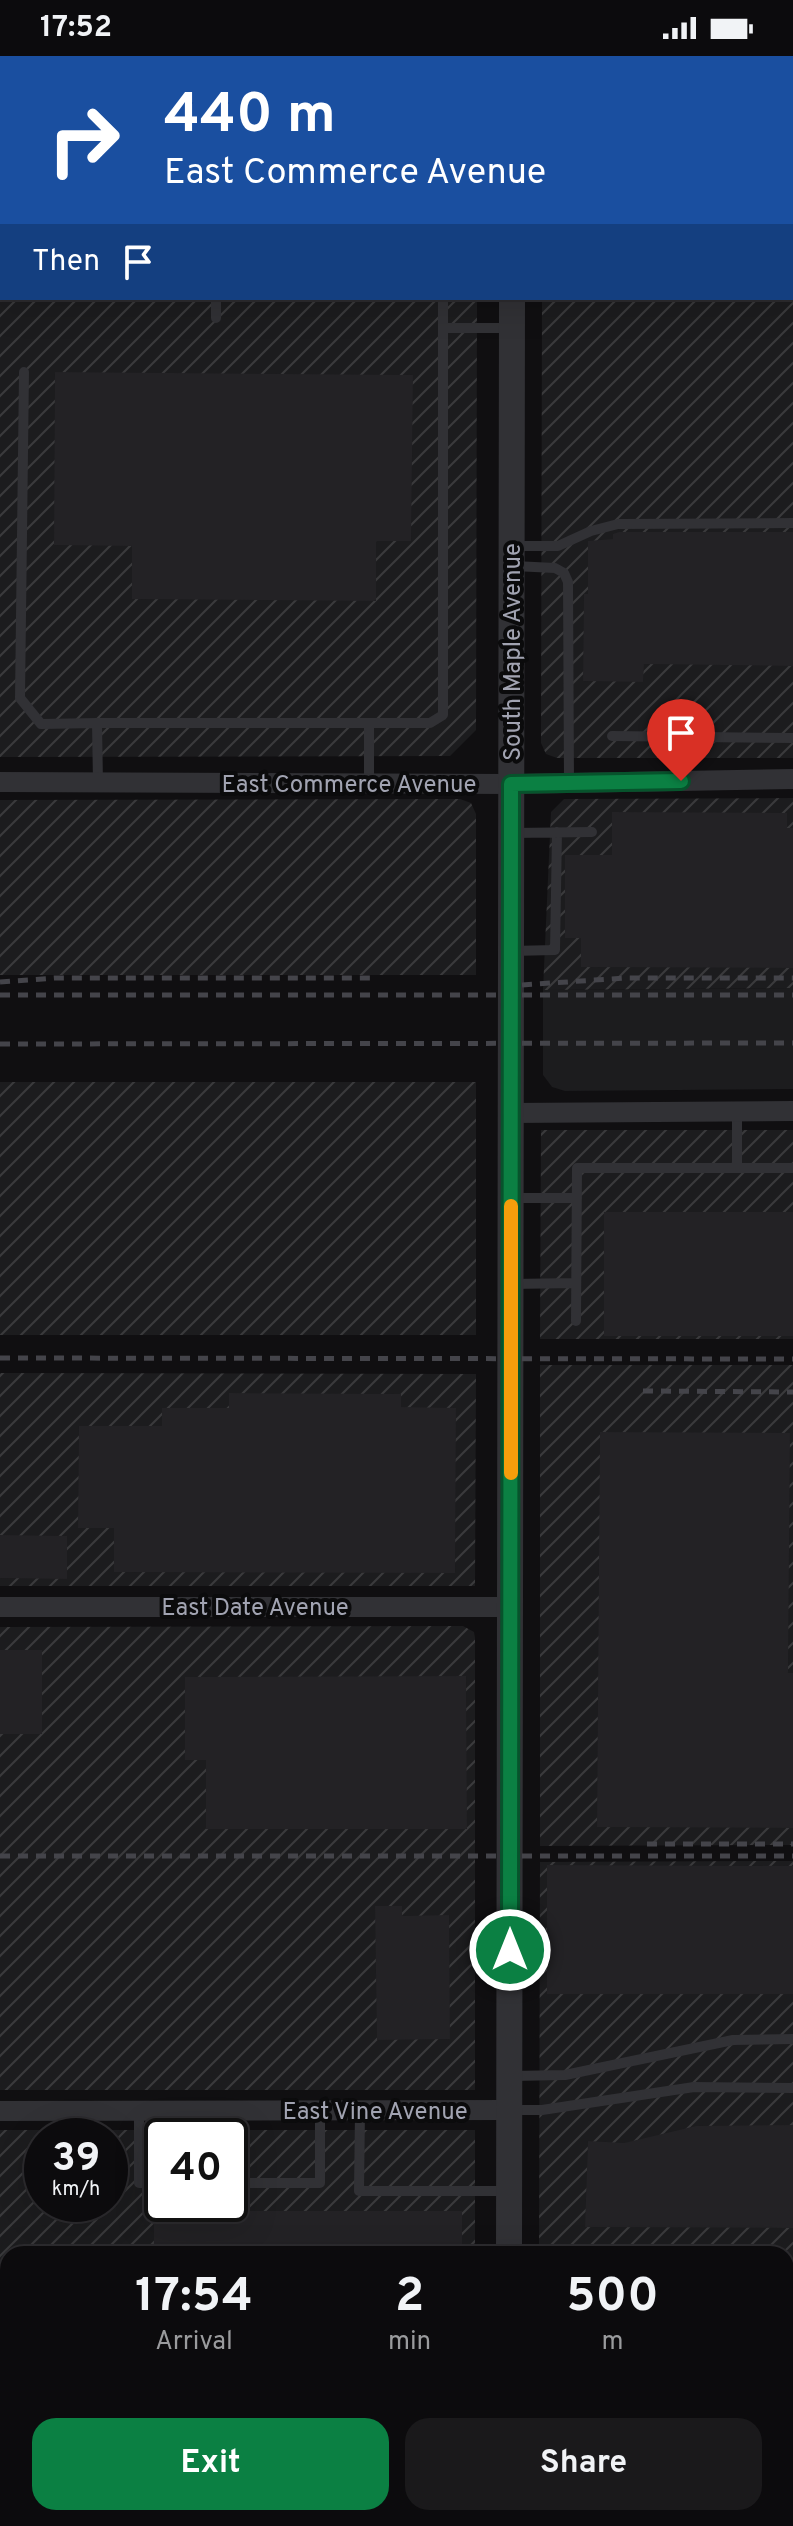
<!DOCTYPE html>
<html lang="en">
<head>
<meta charset="utf-8">
<style>
  body { margin:0; font-family:Overpass,sans-serif; background:#1a191b; color:#f1f3f6; height:100vh; display:flex; flex-direction:column; font-size:30px; white-space:nowrap }
  * { box-sizing:border-box; margin:0 }
  p { font-size:26px; color:#9a9b9d }
  .icon { flex:none; width:44px; height:44px; fill:none; stroke:currentColor; stroke-width:2; stroke-linecap:round; stroke-linejoin:round }
  .map { position:relative; flex:1; overflow:hidden }
  .panel { position:absolute; left:0px; top:2190px; width:794px; height:280px; display:flex; flex-direction:column; background:#0c0b0d; border-radius:24px 24px 0 0; box-shadow:0 8px 32px #0002,0 0 0 2px #2c2b2e }
  .panel>* { flex:none }
  .banner { position:absolute; left:0px; top:0px; width:794px; height:244px; box-shadow:0 8px 32px #0002,0 0 0 2px #2c2b2e; background:#1a4fa0; color:#fff; overflow:hidden }
  .speed { position:absolute; left:24px; top:2062px; display:flex; gap:16px; font-size:40px; font-weight:700; text-align:center }
  .speed>* { display:grid; place-content:center; width:104px; height:104px; border-radius:50%; background:#0c0b0d; box-shadow:0 8px 32px #0002,0 0 0 2px #2c2b2e; line-height:1 }
  .speed small { font-size:20px; font-weight:400 }
  .speed .limit { border:4px solid #111; border-radius:12px; background:#fff; color:#111 }
  .pin { position:absolute; display:grid; place-items:center; width:68px; height:68px; color:#fff; margin:-82px -34px; border-radius:50% 50% 50% 0; rotate:-45deg; box-shadow:0 0 8px #0007 }
  .pin .icon { rotate:45deg }
  .me { position:absolute; width:88px; margin:-44px; rotate:0deg; stroke-linejoin:round; filter:drop-shadow(0 0 6px #0008) }
  .turn { display:flex; align-items:center; gap:28px; height:168px; padding:0 32px; font-size:36px }
  .turn .icon { width:104px; height:104px; stroke-width:2.5 }
  .turn b { display:block; font-size:56px; line-height:68px }
  .then { display:flex; align-items:center; height:76px; padding:0 32px; background:#0003; gap:16px; font-size:30px }
  .eta { display:flex; justify-content:space-evenly; align-items:center; height:136px; text-align:center }
  .eta b { font-size:48px; font-weight:700; line-height:56px }
  .button { display:flex; gap:16px; margin-top:auto; padding:16px 32px }
  .button a { flex:1; height:92px; border-radius:24px; background:#0b8043; color:#fff; font-size:32px; font-weight:700; line-height:92px; text-align:center }
  .button a+a { background:#1a191b; color:#f1f3f6 }
  .status { display:flex; justify-content:space-between; align-items:center; height:56px; padding:0 40px; background:#0c0b0d; direction:ltr }
  .status svg { height:22px; fill:currentColor }
  .map>svg:first-child { display:block }
</style>
</head>
<body>
<div class="status"><b>17:52</b><svg viewBox="0 0 49 12"><path d="M0 12V9h3v3zM5 12V6h3v6zM10 12V3h3v9zM15 12V0h3v12zM26 1h20v11H26zM47 4h2v5h-2z"/></svg></div>
<div class="map">
<svg width="793" height="2470" viewBox="0 0 793 2470">
  <defs>
    <pattern id="industrial-furrows" width="10" height="10" patternUnits="userSpaceOnUse" patternTransform="scale(2)"><rect width="10" height="10" fill="#1c1c1e"/><path d="M-1 1l2-2M0 10L10 0M9 11l2-2" fill="none" stroke="#3a3a3c"/></pattern>
  </defs>
  <rect width="100%" height="100%" fill="#100f11"/>
  <!-- built -->
  <path fill="#1c1c1e" d="M 793,932 L 793,1033 L 565,1035 L 552,1031 L 543,1019 L 543,934 Z"/>
  <!-- industrial -->
  <path fill="url(#industrial-furrows)" fill-rule="evenodd" d="M 0,0 L 477,0 L 2,2 L 2,242 L 477,242 L 476,674 L 450,700 L 0,701 Z
    M 542,0 L 793,0 L 793,702 L 557,702 L 546,698 L 541,687 L 542,242 L 792,242 L 792,2 Z
    M 793,742 L 793,932 L 543,934 L 551,756 L 564,743 Z
    M 460,743 L 471,747 L 476,758 L 476,919 L 0,919 L 0,744 Z
    M 0,1026 L 476,1026 L 476,1279 L 0,1279 Z
    M 541,1074 L 793,1074 L 793,1283 L 540,1283 Z
    M 540,1309 L 793,1309 L 793,1789 L 540,1790 Z
    M 0,1317 L 476,1318 L 475,1530 L 0,1530 Z
    M 463,1570 L 474,1576 L 475,1582 L 475,2034 L 0,2034 L 0,1571 Z
    M 793,1805 L 793,2470 L 539,2470 L 539,2462 L 786,2462 L 786,2198 L 539,2198 L 540,1806 Z
    M 0,2074 L 475,2074 L 475,2198 L 8,2198 L 8,2462 L 474,2462 L 474,2470 L 0,2470 ZM 42,2080 L 110,2080 L 110,2148 L 42,2148 ZM 162,2080 L 230,2080 L 230,2148 L 162,2148 Z"/>
  <!-- building -->
  <path fill="#232225" d="M 55,316 L 413,319 L 411,485 L 376,485 L 376,545 L 132,543 L 132,490 L 54,489 Z
    M 619,476 L 793,476 L 793,610 L 644,608 L 643,626 L 583,625 L 584,538 L 588,538 L 588,485 L 613,483 L 613,478 Z
    M 612,756 L 787,757 L 787,772 L 793,772 L 793,912 L 581,911 L 581,882 L 565,882 L 565,799 L 612,799 Z
    M 604,1156 L 793,1156 L 793,1280 L 604,1280 Z
    M 229,1337 L 401,1338 L 401,1351 L 456,1352 L 455,1517 L 114,1516 L 114,1472 L 78,1472 L 79,1370 L 162,1370 L 162,1352 L 229,1352 Z
    M 600,1376 L 790,1377 L 788,1617 L 793,1617 L 793,1772 L 597,1771 Z
    M 0,1479 L 67,1480 L 67,1523 L 0,1522 Z
    M 0,1594 L 42,1594 L 42,1678 L 0,1678 Z
    M 466,1620 L 467,1773 L 206,1773 L 206,1704 L 185,1704 L 185,1621 Z
    M 547,1809 L 793,1810 L 793,1938 L 547,1938 Z
    M 375,1850 L 402,1850 L 402,1860 L 449,1859 L 450,1983 L 377,1984 Z
    M 793,2069 L 793,2172 L 585,2171 L 588,2085 L 624,2087 L 696,2070 Z
    M 154,2155 L 462,2155 L 462,2198 L 154,2198 Z"/>
  <g fill="none" stroke-linecap="round" stroke-linejoin="round">
    <!-- service -->
    <path stroke="#313135" stroke-width="10" d="M 215,0 L 215,2
      M 443,2 L 443,0
      M 216,242 L 216,262
      M 443,272 L 510,272
      M 24,316 L 20,642 L 41,668 L 97,667
      M 514,490 L 558,490 L 591,475 L 618,468 L 793,467
      M 514,510 L 555,512 L 564,517 L 568,526 L 569,727
      M 369,667 L 430,667 L 443,659 L 443,242
      M 612,680 L 793,682
      M 98,727 L 97,667 L 369,667 L 369,728
      M 513,777 L 592,776
      M 511,895 L 555,894 L 557,776
      M 737,1055 L 737,1112
      M 511,1142 L 577,1142
      M 511,1228 L 576,1227
      M 576,1265 L 577,1112 L 793,1112
      M 512,2020 L 565,2019 L 733,1984 L 793,1983
      M 510,2054 L 542,2054 L 694,2031 L 793,2032
      M 139,2055 L 139,2127 L 162,2127
      M 360,2055 L 359,2135 L 507,2135
      M 230,2127 L 320,2127 L 320,2055
      M 786,2227 L 793,2227
      M 786,2286 L 793,2286
      M 560,2470 L 560,2462"/>
    <!-- minor -->
    <path stroke="#313135" stroke-width="20" d="M 0,726 L 511,728 L 793,723
      M 511,1057 L 793,1055
      M 0,1551 L 511,1551
      M 0,2055 L 510,2054"/>
    <!-- tertiary -->
    <path stroke="#313135" stroke-width="26" d="M 512,0 L 512,2
      M 509,2198 L 512,242
      M 509,2470 L 509,2462"/>
    <!-- rail -->
    <path stroke="#44444a" stroke-width="5" stroke-dasharray="10 8" stroke-linecap="butt" d="M 0,926 L 55,922 L 376,922
      M 522,929 L 625,922 L 793,922
      M 0,939 L 793,939
      M 0,988 L 793,987
      M 0,1302 L 793,1303
      M 643,1335 L 793,1336
      M 647,1788 L 793,1788
      M 0,1800 L 793,1800"/>
  </g>
  <g fill="none" stroke-linecap="round" stroke-linejoin="round">
    <defs>
      <path id="route" d="M 510,1894 L 511,728 L 681,725"/>
    </defs>
    <!-- route casing -->
    <use href="#route" stroke="#07532c" stroke-width="20"/>
    <!-- route -->
    <use href="#route" stroke="#0b8043" stroke-width="14"/>
    <!-- slow -->
    <path stroke="#f59e0b" stroke-width="14" d="M 511,1417 L 511,1150"/>
  </g>
  <g text-anchor="middle" stroke-width="8" stroke-linejoin="round" paint-order="stroke">
    <!-- street labels -->
    <g font-size="24" fill="#a1a3b1" stroke="#0b0b0c">
      <text transform="translate(512 596) rotate(-90)" y="8">South Maple Avenue</text>
      <text x="349" y="736">East Commerce Avenue</text>
      <text x="255" y="1559">East Date Avenue</text>
      <text x="375" y="2063">East Vine Avenue</text>
    </g>
  </g>
</svg>
<div class="speed"><div>39<small>km/h</small></div><div class="limit">40</div></div>
<div class="pin" style="left:681px;top:725px;background:#d93025"><svg class="icon" aria-label="arrive" viewBox="0 0 24 24"><path d="M6 21V4h12l-3 4 3 4H6"/></svg></div>
<svg class="me" style="left:510px;top:1894px" viewBox="-20 -20 40 40"><circle r="17" fill="#0b8043" stroke="#fff" stroke-width="3"/><path d="M0-11L8 9 0 5-8 9z" fill="#fff"/></svg>
<div class="banner">
<div class="turn"><svg class="icon" aria-label="right" viewBox="0 0 24 24"><path d="M7 20v-9h11M14 6l5 5-5 5"/></svg><div><b>440 m</b>East Commerce Avenue</div></div>
<div class="then">Then<svg class="icon" aria-label="arrive" viewBox="0 0 24 24"><path d="M6 21V4h12l-3 4 3 4H6"/></svg></div>
</div>
<section class="panel">
<div class="eta">
<div><b>17:54</b><p>Arrival</p></div>
<div><b>2</b><p>min</p></div>
<div><b>500</b><p>m</p></div>
</div>
<div class="button"><a>Exit</a><a>Share</a></div>
</section>
</div>
</body>
</html>
